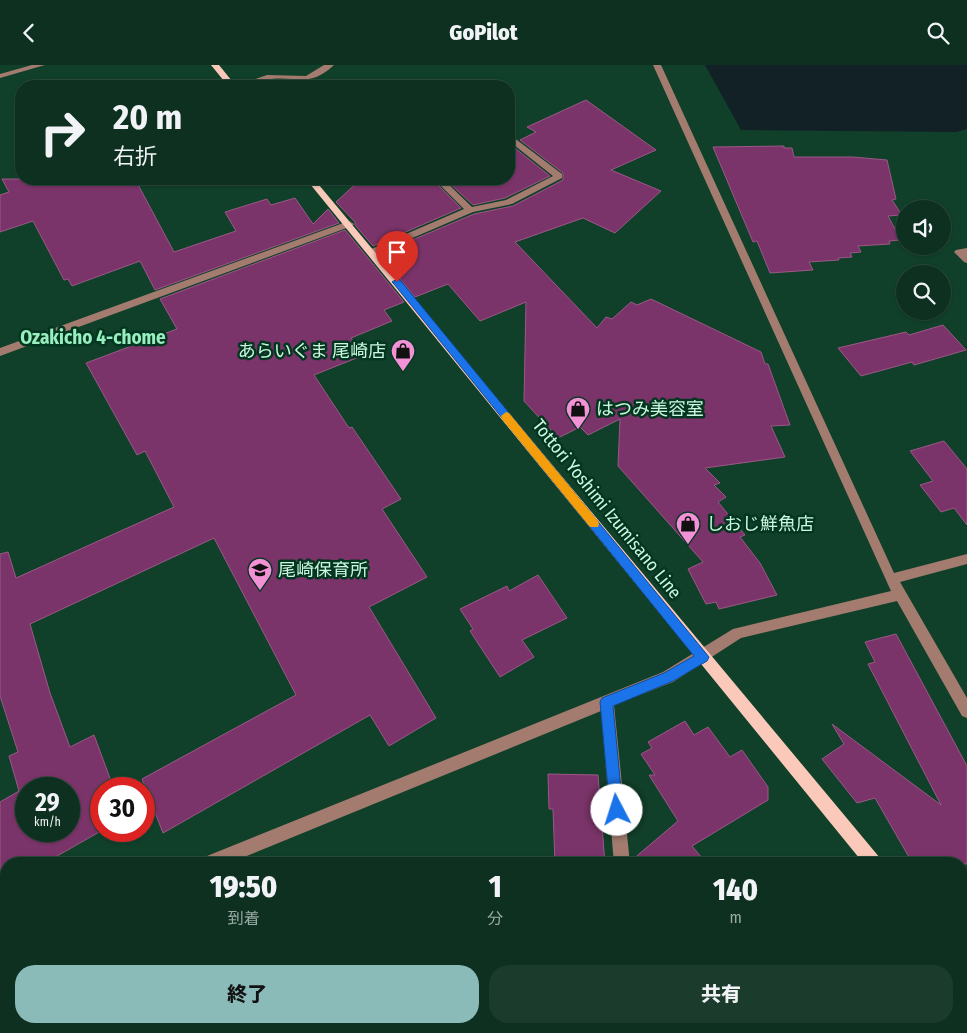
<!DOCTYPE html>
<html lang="ja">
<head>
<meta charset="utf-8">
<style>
  body { margin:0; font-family:"Fira Sans Condensed","Noto Sans JP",sans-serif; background:#1b3c2d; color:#f1f3f6; height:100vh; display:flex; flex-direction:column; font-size:19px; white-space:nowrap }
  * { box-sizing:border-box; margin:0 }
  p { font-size:16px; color:#9aa9a5 }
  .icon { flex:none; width:28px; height:28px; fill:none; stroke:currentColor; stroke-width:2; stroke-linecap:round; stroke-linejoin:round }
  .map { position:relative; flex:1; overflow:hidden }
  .details { position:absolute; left:0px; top:792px; width:968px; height:176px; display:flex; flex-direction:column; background:#0d3020; border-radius:20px 20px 0 0; box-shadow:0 1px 4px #0004,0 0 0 1px #2d4b3e }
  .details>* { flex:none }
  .guide { position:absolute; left:15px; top:15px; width:500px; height:105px; border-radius:20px; box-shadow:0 1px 4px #0004,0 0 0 1px #2d4b3e; background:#0d3020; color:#f1f3f6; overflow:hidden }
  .controls { position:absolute; left:896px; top:135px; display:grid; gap:10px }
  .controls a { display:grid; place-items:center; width:55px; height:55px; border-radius:50%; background:#0d3020; box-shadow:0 1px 4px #0004,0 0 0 1px #2d4b3e; font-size:25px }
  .speed { position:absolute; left:15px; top:712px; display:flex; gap:10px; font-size:25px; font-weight:700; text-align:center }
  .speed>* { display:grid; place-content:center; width:65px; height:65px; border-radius:50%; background:#0d3020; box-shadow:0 1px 4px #0004,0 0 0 1px #2d4b3e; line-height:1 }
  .speed small { font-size:12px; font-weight:400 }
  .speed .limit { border:8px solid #d22; background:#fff; color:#111 }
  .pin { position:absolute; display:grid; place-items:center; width:42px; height:42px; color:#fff; margin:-51px -21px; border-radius:50% 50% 50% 0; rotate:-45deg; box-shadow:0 0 5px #0007 }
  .pin .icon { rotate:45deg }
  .me { position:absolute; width:55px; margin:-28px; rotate:355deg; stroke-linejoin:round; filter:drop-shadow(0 0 4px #0008) }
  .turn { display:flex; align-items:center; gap:18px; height:105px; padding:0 15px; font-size:22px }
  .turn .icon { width:65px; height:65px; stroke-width:2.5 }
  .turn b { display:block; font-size:35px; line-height:42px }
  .eta { display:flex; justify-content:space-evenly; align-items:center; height:85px; text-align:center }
  .eta b { font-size:30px; font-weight:800; line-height:35px }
  .primary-button { display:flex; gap:10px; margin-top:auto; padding:10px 15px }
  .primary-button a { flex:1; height:58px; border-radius:20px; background:#8bbbb9; color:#111; font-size:20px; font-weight:800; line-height:58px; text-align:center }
  .primary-button a+a { background:#1b3c2d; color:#f1f3f6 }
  header { display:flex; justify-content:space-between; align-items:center; height:65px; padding:0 15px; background:#0d3020; font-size:22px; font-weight:800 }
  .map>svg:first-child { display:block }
</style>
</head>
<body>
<header><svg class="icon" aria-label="back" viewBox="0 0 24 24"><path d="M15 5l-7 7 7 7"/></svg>GoPilot<svg class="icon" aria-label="search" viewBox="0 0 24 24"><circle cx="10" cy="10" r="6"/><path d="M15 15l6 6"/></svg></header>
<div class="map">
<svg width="967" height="968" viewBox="0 0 967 968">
  <rect width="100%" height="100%" fill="#11402a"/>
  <!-- water -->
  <path fill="#112126" d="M 705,0 L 967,0 L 967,64 L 956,67 L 741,65 Z"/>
  <!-- building -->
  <path fill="#7b3469" stroke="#9b5887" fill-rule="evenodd" d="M 586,35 L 656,85 L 611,105 L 661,126 L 615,168 L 583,153 L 515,177 L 597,263 L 606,252 L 612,254 L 631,237 L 637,240 L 651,234 L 761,287 L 765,299 L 768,299 L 790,360 L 771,361 L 785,392 L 705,403 L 720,418 L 714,420 L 726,432 L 718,437 L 745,470 L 740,472 L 760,498 L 777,530 L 719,544 L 716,537 L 706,539 L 688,504 L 703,497 L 618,401 L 620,354 L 588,370 L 580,362 L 558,373 L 524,336 L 526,237 L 480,256 L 448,219 L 415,232 L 379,189 L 474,149 L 513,141 L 563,115 L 563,108 L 520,75 L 536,67 L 527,62 Z
    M 511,80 L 550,111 L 505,133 L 473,140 L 445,114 L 509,114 L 509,81 Z
    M 784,81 L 784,83 L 792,83 L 794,92 L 853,92 L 887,95 L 896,134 L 892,135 L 902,150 L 888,151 L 901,175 L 889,176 L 890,179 L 858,181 L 861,187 L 850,188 L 852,192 L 838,193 L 839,195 L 809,197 L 813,205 L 770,208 L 757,176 L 753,177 L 713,82 Z
    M 2,114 L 135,114 L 174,187 L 236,166 L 225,147 L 267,134 L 271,140 L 295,133 L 313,159 L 328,144 L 339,158 L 155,225 L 140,196 L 72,221 L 68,214 L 64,215 L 33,156 L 0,167 L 0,130 L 9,127 Z
    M 361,114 L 432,114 L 461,143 L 373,181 L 355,160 L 355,157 L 336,137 Z
    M 345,165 L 404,237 L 384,245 L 392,256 L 351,273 L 364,290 L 314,310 L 349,363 L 352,362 L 401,434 L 382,444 L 427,512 L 369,542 L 436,653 L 389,681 L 370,650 L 163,768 L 142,714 L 296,630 L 214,473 L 30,559 L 50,628 L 70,682 L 94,670 L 114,724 L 101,724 L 101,766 L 43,799 L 6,799 L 6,819 L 0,822 L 0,737 L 19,726 L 9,691 L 18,687 L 0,631 L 0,489 L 8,487 L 16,513 L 174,442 L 145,386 L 137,390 L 86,298 L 177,264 L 160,234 ZM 26,724 L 69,724 L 69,766 L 26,766 Z
    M 943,260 L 966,285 L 914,300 L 912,297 L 861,311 L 838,283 L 906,267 L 909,270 Z
    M 944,376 L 967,404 L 967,460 L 954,443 L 941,447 L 920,420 L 933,416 L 910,386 Z
    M 538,510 L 567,553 L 522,575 L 534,592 L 500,612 L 470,566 L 473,564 L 460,544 L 507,521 L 509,526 Z
    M 896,569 L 967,701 L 967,799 L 913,799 L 875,733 L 857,738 L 822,694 L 844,679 L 832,659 L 941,740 L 868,599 L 875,597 L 865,577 Z
    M 685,656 L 694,670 L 708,662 L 730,692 L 742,685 L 768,722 L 768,735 L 692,781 L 707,799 L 632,799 L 632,795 L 678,756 L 649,710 L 655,710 L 641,689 L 652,683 L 648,677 Z
    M 548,709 L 598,710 L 605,799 L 555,799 L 553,744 L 549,744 Z"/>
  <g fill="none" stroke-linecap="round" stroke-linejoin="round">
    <!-- minor -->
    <path fill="#a37c6f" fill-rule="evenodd" d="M 32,0 L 45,0 L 0,13 L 0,9 Z
      M 324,0 L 334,0 C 307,25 294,9 266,15 C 255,17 247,22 235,21 L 267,10 L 306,11 Z
      M 653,0 L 661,0 L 894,508 L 967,489 L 967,499 L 900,517 L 967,633 L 967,653 L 962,651 L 897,536 L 741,573 L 673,617 L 614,640 L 630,799 L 614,799 L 601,646 L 227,799 L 199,799 L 201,793 L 207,791 L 663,607 L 733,564 L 891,526 Z
      M 509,69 L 562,109 L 562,113 L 512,139 L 473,147 L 375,189 L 369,189 L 369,185 L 464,144 L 434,114 L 443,114 L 472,142 L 506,135 L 553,111 L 509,76 Z
      M 349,156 L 354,159 L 352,161 L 0,291 L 0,283 Z
      M 967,183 L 967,198 L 964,197 L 954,187 L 956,185 Z
      M 6,871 L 6,887 L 0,889 L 0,873 Z
      M 6,897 L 6,918 L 0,921 L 0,899 Z
      M 628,962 L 646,962 L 646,968 L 628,968 Z"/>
    <!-- major -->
    <path fill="#fac9b9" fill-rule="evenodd" d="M 211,0 L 219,0 L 236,21 L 228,21 Z
      M 306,114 L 314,114 L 880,793 L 882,799 L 864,799 Z
      M 961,896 L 967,898 L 967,919 L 961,917 Z"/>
  </g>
  <!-- route -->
  <path fill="#1a73e8" stroke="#114b97" d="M 397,214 L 400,215 L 709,592 L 707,596 L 673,616 L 613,641 L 623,745 L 621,750 L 617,752 L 612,750 L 610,745 L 600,637 L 602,633 L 664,608 L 694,591 L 394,219 L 392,217 Z"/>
  <!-- slow -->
  <path fill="#f59e0b" d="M 506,347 L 509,348 L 598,456 L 599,459 L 598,462 L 590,462 L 502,354 L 501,351 Z"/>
  <!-- icons -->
  <defs>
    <symbol id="shop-pin" viewBox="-11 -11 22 30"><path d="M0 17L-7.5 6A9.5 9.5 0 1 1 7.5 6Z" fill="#f391d6" stroke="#033620"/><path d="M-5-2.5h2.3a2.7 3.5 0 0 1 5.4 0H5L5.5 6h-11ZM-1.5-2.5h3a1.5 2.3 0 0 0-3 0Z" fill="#111"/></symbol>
    <symbol id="school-pin" viewBox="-11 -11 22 30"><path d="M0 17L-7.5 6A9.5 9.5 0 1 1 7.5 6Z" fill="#f391d6" stroke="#033620"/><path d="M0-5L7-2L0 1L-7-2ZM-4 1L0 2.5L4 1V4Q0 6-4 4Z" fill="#111"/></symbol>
  </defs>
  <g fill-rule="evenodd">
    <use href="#shop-pin" x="389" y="272" width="28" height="38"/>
    <use href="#shop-pin" x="564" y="330" width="28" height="38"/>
    <use href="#shop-pin" x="674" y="445" width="28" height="38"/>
    <use href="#school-pin" x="246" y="491" width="28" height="38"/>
  </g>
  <g text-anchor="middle" stroke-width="5" stroke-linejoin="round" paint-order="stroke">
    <!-- poi labels -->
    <g font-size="18" fill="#ccf6dd" stroke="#033620" text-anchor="start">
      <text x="386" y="292" text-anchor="end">あらいぐま 尾崎店</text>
      <text x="596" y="350">はつみ美容室</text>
      <text x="706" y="465">しおじ鮮魚店</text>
      <text x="278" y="511">尾崎保育所</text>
    </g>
    <!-- street labels -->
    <g font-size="18" fill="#ccf6dd" stroke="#033620">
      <text transform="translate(607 444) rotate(51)" y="6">Tottori Yoshimi Izumisano Line</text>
    </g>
    <!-- neighbourhood labels -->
    <g font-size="19" font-weight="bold" fill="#98eebe" stroke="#033620">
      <text x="93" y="279">Ozakicho 4-chome</text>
    </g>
  </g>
</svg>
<div class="controls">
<a><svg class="icon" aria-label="sound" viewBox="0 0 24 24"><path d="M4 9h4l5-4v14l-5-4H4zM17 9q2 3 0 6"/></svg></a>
<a><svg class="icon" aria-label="search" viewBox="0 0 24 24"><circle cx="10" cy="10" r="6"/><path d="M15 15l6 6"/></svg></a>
</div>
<div class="speed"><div>29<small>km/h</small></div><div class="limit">30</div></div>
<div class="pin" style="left:397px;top:217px;background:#d93025"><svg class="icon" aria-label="arrive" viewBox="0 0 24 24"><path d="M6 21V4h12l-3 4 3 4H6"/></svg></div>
<svg class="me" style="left:617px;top:745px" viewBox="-20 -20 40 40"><circle r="19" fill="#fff"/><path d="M0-13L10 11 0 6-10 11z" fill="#1a73e8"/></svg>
<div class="guide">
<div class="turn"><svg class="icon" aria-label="right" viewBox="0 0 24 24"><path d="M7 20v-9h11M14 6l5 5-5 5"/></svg><div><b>20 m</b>右折</div></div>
</div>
<section class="details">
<div class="eta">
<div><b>19:50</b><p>到着</p></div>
<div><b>1</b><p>分</p></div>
<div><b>140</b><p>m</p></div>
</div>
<div class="primary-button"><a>終了</a><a>共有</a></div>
</section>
</div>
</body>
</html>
